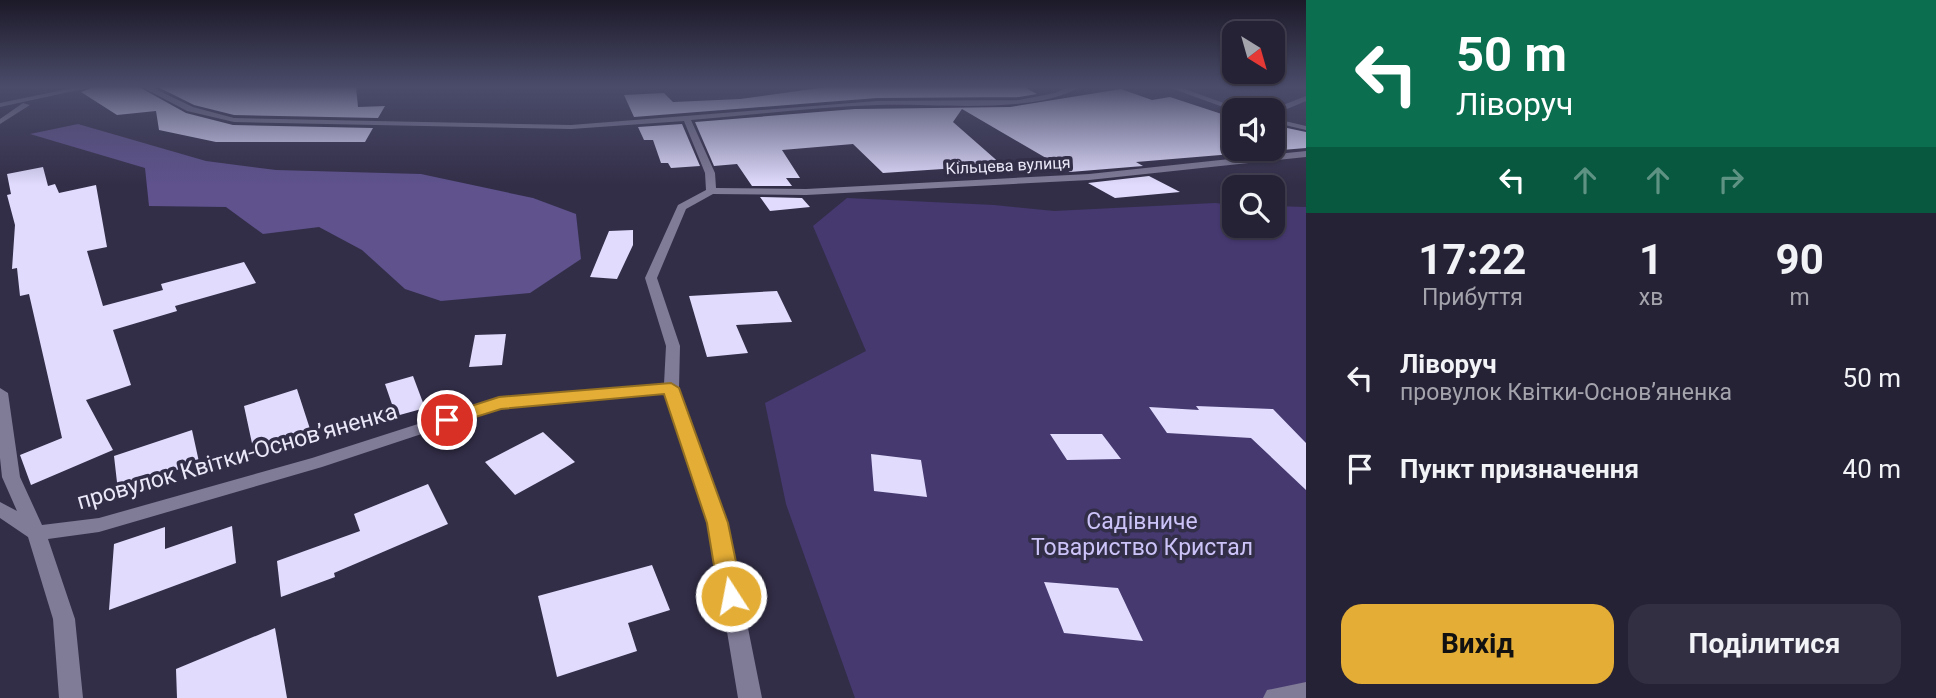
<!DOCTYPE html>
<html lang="uk">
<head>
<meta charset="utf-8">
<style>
  body { margin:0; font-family:Roboto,sans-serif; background:#322f42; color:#f1f3f6; height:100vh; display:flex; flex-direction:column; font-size:26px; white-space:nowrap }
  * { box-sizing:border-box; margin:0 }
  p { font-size:23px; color:#a4a4ad }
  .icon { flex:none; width:38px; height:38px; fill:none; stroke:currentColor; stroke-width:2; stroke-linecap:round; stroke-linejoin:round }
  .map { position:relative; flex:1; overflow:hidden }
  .side { display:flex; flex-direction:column; background:#262236; width:630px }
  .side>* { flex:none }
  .hud { background:#0b6e4f; color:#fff; overflow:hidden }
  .needle { width:46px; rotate:143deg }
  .controls { position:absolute; left:1222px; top:21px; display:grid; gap:14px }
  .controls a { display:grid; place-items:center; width:63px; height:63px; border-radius:14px; background:#262236; box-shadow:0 2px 5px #0004,0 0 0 2px #423f51; font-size:35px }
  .pin { position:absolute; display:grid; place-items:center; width:60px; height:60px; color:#fff; margin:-30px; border:4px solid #fff; border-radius:50%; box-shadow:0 2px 7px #0007 }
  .me { position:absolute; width:77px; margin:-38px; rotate:349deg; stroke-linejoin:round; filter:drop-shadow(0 0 5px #0008) }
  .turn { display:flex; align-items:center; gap:24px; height:147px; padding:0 35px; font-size:32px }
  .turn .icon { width:91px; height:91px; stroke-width:2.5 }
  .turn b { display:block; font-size:49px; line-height:60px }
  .lanes { display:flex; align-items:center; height:66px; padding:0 35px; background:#0003; justify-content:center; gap:35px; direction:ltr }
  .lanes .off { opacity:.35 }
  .eta { display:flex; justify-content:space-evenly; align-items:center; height:119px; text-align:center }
  .eta b { font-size:42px; font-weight:700; line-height:49px }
  .button { display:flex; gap:14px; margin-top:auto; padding:14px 35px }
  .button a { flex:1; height:80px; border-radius:21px; background:#e4ad35; color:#111; font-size:28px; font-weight:700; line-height:80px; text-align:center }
  .button a+a { background:#322f42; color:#f1f3f6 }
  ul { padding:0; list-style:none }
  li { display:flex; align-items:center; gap:21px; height:91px; padding:0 35px }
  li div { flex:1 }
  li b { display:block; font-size:26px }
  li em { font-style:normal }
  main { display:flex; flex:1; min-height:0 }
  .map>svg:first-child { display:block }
</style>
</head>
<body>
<main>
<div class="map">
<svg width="1306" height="698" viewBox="0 0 1306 698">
  <rect width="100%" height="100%" fill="#332e48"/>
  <!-- green -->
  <path fill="#463970" d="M 847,198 L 994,205 L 1054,211 L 1215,203 L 1234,205 L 1234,226 L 1272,226 L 1272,206 L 1306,207 L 1306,698 L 855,698 L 786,504 L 765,403 L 866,351 L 813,226 Z"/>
  <!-- forest -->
  <path fill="#5f528d" d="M 78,124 L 206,161 L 276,170 L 421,174 L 533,198 L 576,214 L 581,259 L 530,293 L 441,301 L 405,289 L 362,250 L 319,227 L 263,234 L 226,207 L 149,206 L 145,168 L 30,134 Z"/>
  <!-- building -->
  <path fill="#e1dcfd" d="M 94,87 L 139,87 L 186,113 L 233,125 L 373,128 L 365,142 L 216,142 L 159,130 L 156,111 L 117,115 L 81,92 Z
    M 158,87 L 356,87 L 358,107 L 385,106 L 378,118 L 234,115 L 194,105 Z
    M 826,87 L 1024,87 L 1037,94 L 1019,97 L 877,98 L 634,117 L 624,95 L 664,93 L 673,102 L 740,99 Z
    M 1121,89 L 1152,100 L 1170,97 L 1234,118 L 1234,149 L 1272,149 L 1273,125 L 1306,132 L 1306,148 L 1136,162 L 1143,166 L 1070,172 L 962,109 L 953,122 L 1002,165 L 883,173 L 853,144 L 782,150 L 800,178 L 786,178 L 792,186 L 752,186 L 737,164 L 714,166 L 695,122 L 855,109 L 1010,107 Z
    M 682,124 L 700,166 L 671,168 L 668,163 L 661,163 L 653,140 L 644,140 L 638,127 Z
    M 43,167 L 48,186 L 55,184 L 59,193 L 96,185 L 107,247 L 87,251 L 103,306 L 163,290 L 161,284 L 244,262 L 256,283 L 175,306 L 177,311 L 113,330 L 131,385 L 86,400 L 113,450 L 31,485 L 20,455 L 62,438 L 29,294 L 20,296 L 17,268 L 12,269 L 15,225 L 7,195 L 11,194 L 7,174 Z
    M 1149,176 L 1180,192 L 1115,198 L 1088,183 Z
    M 760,197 L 802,198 L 810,207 L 770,211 Z
    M 633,230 L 633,245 L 617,279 L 590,277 L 609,231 Z
    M 777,291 L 792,322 L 736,325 L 748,353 L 707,357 L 689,296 Z
    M 506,334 L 502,365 L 469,367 L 475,335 Z
    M 413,376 L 425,408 L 396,416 L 385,384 Z
    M 297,389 L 310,429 L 253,448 L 244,406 Z
    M 1196,406 L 1273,409 L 1306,443 L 1306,490 L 1251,438 L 1167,433 L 1149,407 L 1199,410 Z
    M 192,430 L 199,462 L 118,491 L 114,456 Z
    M 543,432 L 575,462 L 515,495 L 485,462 Z
    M 1050,434 L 1102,434 L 1121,459 L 1067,460 Z
    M 871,454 L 921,460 L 927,497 L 874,491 Z
    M 428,484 L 448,524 L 334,573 L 335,577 L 281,597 L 277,561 L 360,531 L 354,514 Z
    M 232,526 L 236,563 L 109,610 L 114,544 L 165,527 L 165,549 Z
    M 652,565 L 670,610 L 628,623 L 637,651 L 557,677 L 538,596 Z
    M 1044,582 L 1118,588 L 1143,641 L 1064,633 Z
    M 275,628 L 287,698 L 177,698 L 176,669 Z"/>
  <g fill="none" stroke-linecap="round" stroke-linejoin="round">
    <!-- lane -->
    <path fill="#807b97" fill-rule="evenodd" d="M 1306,96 L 1306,101 L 1275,114 L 1272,114 L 1272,110 L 1270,110 Z
      M 1306,682 L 1306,698 L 1263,698 L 1267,690 Z"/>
    <!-- street -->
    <path fill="#807b97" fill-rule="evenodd" d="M 77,87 L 92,87 L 0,107 L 0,103 Z
      M 142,87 L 151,87 L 193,107 L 234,118 L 571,125 L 877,101 L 1019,100 L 1055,93 L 1069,87 L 1079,87 C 1035,115 932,103 878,105 C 816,107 753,115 691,120 L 715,173 L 716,188 L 806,189 L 1089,174 L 1306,151 L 1306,157 L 1089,180 L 806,195 L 713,194 L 686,209 L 657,278 L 680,346 L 679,388 L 727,523 L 762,698 L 738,698 L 709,523 L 665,393 L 500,408 L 322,467 L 99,532 L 48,539 L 75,619 L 83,698 L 59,698 L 53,619 L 28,537 L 0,518 L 0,502 L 17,511 L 2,477 L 0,458 L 0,388 L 8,393 L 20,477 L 42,525 L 99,518 L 312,458 L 499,398 L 664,384 L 666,346 L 645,278 L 678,205 L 706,190 L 705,173 L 684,121 L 571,129 L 234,122 L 187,111 Z
      M 1168,87 L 1179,87 L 1243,110 L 1234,111 Z
      M 23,103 L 30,105 L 0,124 L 0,119 Z
      M 1272,118 L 1306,126 L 1306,130 L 1272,122 Z"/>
  </g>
  <!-- sky -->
  <linearGradient id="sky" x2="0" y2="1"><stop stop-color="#1c1928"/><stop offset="0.47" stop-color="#4a4c6a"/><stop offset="1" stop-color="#4a4c6a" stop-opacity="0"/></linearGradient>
  <rect width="1306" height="185" fill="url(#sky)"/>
  <!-- route -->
  <path fill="#e4ad35" stroke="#947022" stroke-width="2" d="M 671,383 L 679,388 L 728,523 L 743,596 L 739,603 L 731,606 L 723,603 L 719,596 L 707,523 L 664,394 L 501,409 L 447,426 L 438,420 L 440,416 L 499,397 Z"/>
  <g text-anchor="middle" stroke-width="7" stroke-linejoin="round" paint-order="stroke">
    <!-- far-street labels -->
    <g font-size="16" fill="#eae8f8" stroke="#332e48">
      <text transform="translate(1008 165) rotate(-3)" y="6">Кільцева вулиця</text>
    </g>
    <!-- near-street labels -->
    <g font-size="23" fill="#eae8f8" stroke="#332e48">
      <text transform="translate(237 456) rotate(-16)" y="8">провулок Квітки-Основʼяненка</text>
    </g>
    <!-- near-park labels -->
    <g font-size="23" fill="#ccc3f8" stroke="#332e48">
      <text x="1142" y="529">Садівниче<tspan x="1142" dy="26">Товариство Кристал</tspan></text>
    </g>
  </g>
</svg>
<div class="controls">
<a><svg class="needle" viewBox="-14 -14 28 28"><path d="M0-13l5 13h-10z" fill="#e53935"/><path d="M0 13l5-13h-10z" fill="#a4a4ad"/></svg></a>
<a><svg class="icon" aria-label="sound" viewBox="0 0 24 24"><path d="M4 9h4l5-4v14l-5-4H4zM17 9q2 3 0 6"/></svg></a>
<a><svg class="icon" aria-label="search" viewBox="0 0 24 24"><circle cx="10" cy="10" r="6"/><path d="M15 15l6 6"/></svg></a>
</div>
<div class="pin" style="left:447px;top:420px;background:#d93025"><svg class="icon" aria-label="arrive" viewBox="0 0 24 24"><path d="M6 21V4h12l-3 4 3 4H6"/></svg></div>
<svg class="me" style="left:731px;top:596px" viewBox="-20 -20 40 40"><circle r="17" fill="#e4ad35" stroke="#fff" stroke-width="3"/><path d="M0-11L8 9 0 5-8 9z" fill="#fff"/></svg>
</div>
<section class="side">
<div class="hud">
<div class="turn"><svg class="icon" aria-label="left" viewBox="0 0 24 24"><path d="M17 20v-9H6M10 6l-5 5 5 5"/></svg><div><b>50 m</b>Ліворуч</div></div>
<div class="lanes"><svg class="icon" aria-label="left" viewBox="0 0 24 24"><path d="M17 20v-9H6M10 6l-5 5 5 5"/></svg><svg class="icon off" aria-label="ahead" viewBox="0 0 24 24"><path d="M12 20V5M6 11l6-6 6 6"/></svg><svg class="icon off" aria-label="ahead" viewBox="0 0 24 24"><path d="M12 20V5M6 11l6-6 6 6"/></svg><svg class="icon off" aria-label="right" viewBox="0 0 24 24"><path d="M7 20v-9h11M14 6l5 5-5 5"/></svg></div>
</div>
<div class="eta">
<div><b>17:22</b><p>Прибуття</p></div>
<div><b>1</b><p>хв</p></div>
<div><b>90</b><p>m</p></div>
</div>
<ul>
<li><svg class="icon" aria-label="left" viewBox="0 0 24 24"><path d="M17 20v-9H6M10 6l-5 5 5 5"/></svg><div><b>Ліворуч</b><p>провулок Квітки-Основʼяненка</p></div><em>50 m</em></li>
<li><svg class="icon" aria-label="arrive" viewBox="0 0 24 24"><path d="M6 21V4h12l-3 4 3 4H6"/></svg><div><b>Пункт призначення</b></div><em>40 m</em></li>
</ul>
<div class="button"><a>Вихід</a><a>Поділитися</a></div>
</section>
</main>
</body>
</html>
